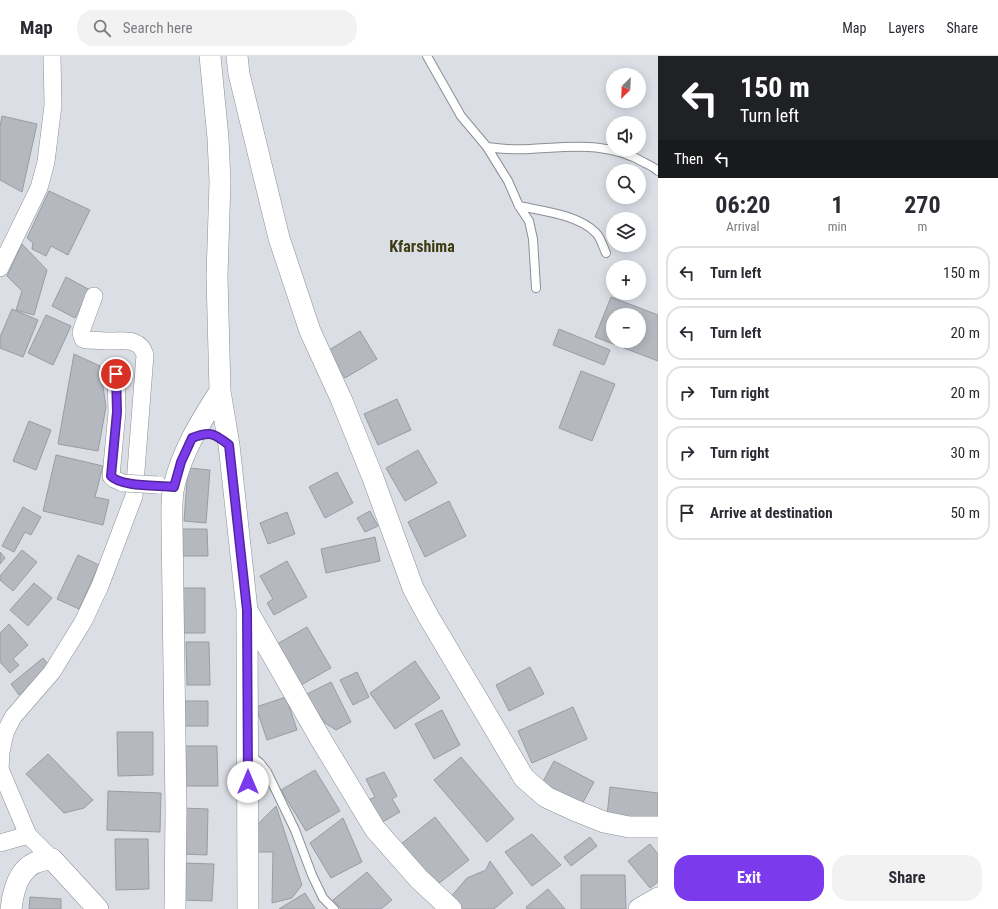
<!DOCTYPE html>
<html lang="en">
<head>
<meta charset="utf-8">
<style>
  body { margin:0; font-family:"Roboto Condensed",sans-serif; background:#f2f2f3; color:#2b2b33; height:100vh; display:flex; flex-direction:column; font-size:15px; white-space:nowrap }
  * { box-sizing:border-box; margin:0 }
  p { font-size:13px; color:#7c7c81 }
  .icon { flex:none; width:22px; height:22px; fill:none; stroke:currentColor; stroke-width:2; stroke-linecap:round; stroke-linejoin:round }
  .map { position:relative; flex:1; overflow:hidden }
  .drawer { display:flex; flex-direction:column; background:#fff; width:340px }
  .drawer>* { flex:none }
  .guide { background:#202124; color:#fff; overflow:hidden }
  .needle { width:26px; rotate:204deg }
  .tools { position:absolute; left:606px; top:12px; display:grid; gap:8px }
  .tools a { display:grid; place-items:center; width:40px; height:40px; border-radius:50%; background:#fff; box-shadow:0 2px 10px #0003; font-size:20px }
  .pin { position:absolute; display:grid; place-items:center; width:34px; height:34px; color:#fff; margin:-17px; border:2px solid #fff; border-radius:50%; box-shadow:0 1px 4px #0007 }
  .me { position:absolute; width:44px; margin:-22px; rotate:0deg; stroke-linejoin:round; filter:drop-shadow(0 0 3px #0008) }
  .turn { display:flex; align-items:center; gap:14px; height:84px; padding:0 16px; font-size:18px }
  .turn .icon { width:52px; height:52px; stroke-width:2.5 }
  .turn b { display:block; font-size:28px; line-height:34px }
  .then { display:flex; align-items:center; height:38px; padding:0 16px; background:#0003; gap:8px; font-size:15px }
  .eta { display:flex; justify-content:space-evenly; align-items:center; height:68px; text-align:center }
  .eta b { font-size:24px; font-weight:700; line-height:28px }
  .cta { display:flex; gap:8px; margin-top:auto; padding:8px 16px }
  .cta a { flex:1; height:46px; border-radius:16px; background:#7c3aed; color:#fff; font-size:16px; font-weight:700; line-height:46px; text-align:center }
  .cta a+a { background:#f2f2f3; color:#2b2b33 }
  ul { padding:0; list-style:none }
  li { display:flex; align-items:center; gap:12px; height:54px; margin:0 8px 6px; padding:0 8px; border:2px solid #e1e1e2; border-radius:16px }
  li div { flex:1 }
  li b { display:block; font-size:15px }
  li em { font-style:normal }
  header { display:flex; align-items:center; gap:24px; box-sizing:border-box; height:56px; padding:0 20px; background:#fff; border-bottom:1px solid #e1e1e2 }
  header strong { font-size:19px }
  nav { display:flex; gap:22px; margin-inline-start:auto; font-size:14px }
  .search { width:280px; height:36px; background:#f2f2f3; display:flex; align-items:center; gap:10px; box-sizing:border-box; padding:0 14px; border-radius:16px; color:#7c7c81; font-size:15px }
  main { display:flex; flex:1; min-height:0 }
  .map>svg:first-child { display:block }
</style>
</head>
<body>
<header>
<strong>Map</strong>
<div class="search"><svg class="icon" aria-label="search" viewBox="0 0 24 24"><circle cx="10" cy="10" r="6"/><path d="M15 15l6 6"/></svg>Search here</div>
<nav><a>Map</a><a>Layers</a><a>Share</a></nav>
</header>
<main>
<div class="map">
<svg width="658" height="853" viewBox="0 0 658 853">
  <rect width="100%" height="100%" fill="#dcdee6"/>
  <!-- building -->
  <path fill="#b5b8bf" stroke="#999ca3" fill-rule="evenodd" d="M 2,60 L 37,68 L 22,136 L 0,124 L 0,70 Z
    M 49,135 L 90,154 L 68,199 L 51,190 L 46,200 L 32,193 L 33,187 L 27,182 Z
    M 22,188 L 47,214 L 34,259 L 16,254 L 22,235 L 7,220 Z
    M 66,221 L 90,234 L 75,262 L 52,250 Z
    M 611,241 L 658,259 L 658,305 L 595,281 ZM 613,259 L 639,259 L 639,285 L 613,285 Z
    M 12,253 L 38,264 L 23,301 L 0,292 L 0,281 Z
    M 46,259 L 71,270 L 53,309 L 28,297 Z
    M 559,273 L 610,294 L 604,309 L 553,289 Z
    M 360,275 L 377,303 L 345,322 L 341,316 L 334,320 L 321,299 Z
    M 74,298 L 100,310 L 106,351 L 98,395 L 58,388 Z
    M 581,315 L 615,328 L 592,385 L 559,372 Z
    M 397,343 L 411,374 L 378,389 L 364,358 Z
    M 29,365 L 51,374 L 36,414 L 13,405 Z
    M 418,394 L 437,427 L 405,445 L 386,412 Z
    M 56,399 L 103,410 L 95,441 L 109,444 L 103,469 L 43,455 Z
    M 188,412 L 210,414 L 206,467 L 184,465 Z
    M 337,416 L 353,447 L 325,462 L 309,431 Z
    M 449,445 L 466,480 L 425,501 L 408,466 Z
    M 23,451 L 41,461 L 31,479 L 25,476 L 14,496 L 2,490 Z
    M 370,455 L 378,470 L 365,476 L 357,462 Z
    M 287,456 L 295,478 L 268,488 L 260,467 Z
    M 179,473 L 207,473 L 208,500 L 180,500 Z
    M 375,481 L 380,505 L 326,517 L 321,493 Z
    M 22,494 L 37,506 L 13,535 L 0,524 L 0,520 Z
    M 0,496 L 5,502 L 0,508 Z
    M 78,499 L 99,509 L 79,553 L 57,543 Z
    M 287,505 L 307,541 L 274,559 L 267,547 L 273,543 L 260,520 Z
    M 34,527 L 52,542 L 28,570 L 10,554 Z
    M 182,532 L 205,532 L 205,577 L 182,577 Z
    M 9,568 L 28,589 L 13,603 L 19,609 L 10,617 L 0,606 L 0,577 Z
    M 307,571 L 331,612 L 301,629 L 277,588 Z
    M 186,586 L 209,586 L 210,629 L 187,629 Z
    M 43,602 L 52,613 L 19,639 L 11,628 Z
    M 415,605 L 440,642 L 395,673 L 370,637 Z
    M 530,611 L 544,638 L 509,655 L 496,629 Z
    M 357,616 L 369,641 L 353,649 L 340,624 Z
    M 331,626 L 351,666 L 336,674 L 325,667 L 305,639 Z
    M 286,641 L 297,674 L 267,684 L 256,651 Z
    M 179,645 L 208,645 L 208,670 L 179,670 Z
    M 573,651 L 587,683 L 532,707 L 518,675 Z
    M 442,654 L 460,689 L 434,703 L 415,668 Z
    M 117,676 L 153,676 L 153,719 L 118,720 Z
    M 179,690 L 217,690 L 218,730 L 180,730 Z
    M 48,698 L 93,744 L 84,752 L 64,757 L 26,718 Z
    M 461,701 L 514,763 L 487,786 L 434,724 Z
    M 554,705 L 594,726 L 581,750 L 541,729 Z
    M 315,714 L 340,755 L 306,775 L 281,734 Z
    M 384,716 L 397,740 L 392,743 L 400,756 L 379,768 L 366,745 L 375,741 L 366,723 Z
    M 610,731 L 658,737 L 658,765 L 607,760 Z
    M 108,735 L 161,737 L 160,776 L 107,774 Z
    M 276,750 L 302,829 L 292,842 L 272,847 L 273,796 L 256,796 L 257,769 Z
    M 183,752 L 208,753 L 207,799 L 182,798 Z
    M 435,761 L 469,804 L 434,831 L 401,788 Z
    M 343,762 L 362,806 L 331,822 L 310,787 Z
    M 532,778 L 561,809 L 532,830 L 505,796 Z
    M 590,781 L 597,790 L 571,810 L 564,801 Z
    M 115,783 L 148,783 L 149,833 L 116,834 Z
    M 650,788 L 658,798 L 658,826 L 650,832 L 628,805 Z
    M 490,805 L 513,837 L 494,853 L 459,853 L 449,843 L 467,822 L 486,814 Z
    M 183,807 L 214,808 L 212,845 L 181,844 Z
    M 367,816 L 392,844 L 381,853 L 341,853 L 333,844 Z
    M 581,819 L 625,819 L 626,853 L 581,853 Z
    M 548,833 L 565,853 L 527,853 L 526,851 Z
    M 305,837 L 315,853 L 279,853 Z
    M 30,841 L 61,843 L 61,853 L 29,853 Z"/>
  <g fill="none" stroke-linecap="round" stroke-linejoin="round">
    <defs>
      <path id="service" d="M 427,0 L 461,60 L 487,91 C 501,93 515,94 530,93 C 571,91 607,85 645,107 C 649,109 654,111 658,115
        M 487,91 L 508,125 L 519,150 L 529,165 L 533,183 L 536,232
        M 519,150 C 543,155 579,159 596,177 C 601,182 603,191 606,197
        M 250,699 L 260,707 L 267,716 L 295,774 L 312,819 L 323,842 L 334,853"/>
      <path id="minor" d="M 0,212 L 39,132 L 46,106 L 53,49 L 52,0
        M 116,318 L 117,356 L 111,420 L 114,423 L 123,427
        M 0,713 L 28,779 L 52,803
        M 0,714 L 1,696 L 5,677 L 13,661 L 52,616 L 83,566 L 100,530 L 134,440 L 145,299 C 140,282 125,285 111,285 C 102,285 94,284 86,284 L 83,283 L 81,277 L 82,273 L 94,240
        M 0,787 L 28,779"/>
      <path id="tertiary" d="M 210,0 L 218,82 L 220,126 L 217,220 L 220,335 L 229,389 L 247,554 L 248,853
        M 237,0 L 239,18 L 279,182 L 310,275 L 342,345 L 373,422 L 413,532 L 428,560 L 524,722 L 546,741 L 574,754 L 604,766 L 629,771 L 658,771
        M 248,556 L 320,682 L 375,773 L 419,823 L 451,853
        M 11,853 C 14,827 22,804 52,803 L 98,853
        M 175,853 L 176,753 L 172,470 C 172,457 171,442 174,430 C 182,395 201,365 220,335
        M 639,853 L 658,842"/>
    </defs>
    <!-- service casing -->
    <use href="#service" stroke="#8c8e95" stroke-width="10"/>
    <!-- minor casing -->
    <use href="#minor" stroke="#8c8e95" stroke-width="18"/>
    <!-- tertiary casing -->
    <use href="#tertiary" stroke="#8c8e95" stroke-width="22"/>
    <!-- service -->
    <use href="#service" stroke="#fff" stroke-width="8"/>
    <!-- minor -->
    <use href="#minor" stroke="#fff" stroke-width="17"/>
    <!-- tertiary -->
    <use href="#tertiary" stroke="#fff" stroke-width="21"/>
    <defs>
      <path id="minor-bridge" d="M 123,427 L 158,429"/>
    </defs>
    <!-- minor-bridge casing -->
    <use href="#minor-bridge" stroke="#8c8e95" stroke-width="18" stroke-linecap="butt"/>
    <!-- minor-bridge -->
    <use href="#minor-bridge" stroke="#fff" stroke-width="17"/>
  </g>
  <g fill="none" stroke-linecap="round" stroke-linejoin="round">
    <defs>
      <path id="route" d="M 116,318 L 117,356 L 111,420 C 121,431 158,429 174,431 L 181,406 L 192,382 C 210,375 214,377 229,389 L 247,554 L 248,726"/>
    </defs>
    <!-- route casing -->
    <use href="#route" stroke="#51269a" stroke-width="10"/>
    <!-- route -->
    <use href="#route" stroke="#7c3aed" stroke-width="7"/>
  </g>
  <g text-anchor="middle" stroke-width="4" stroke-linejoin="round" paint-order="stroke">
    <!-- district labels -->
    <g font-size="16" font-weight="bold" fill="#3e3c13" stroke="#dcdee6">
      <text x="422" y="196">Kfarshima</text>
    </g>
  </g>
</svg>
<div class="tools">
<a><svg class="needle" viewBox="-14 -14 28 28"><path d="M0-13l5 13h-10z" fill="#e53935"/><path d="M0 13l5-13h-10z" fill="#7c7c81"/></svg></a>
<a><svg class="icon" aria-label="sound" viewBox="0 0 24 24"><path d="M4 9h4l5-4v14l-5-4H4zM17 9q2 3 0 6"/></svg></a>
<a><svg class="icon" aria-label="search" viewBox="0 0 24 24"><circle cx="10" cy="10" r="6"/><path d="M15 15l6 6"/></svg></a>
<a><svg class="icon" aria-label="layers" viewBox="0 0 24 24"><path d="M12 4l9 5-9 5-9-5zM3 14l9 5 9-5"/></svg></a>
<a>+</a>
<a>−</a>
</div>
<div class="pin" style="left:116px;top:318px;background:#d93025"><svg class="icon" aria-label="arrive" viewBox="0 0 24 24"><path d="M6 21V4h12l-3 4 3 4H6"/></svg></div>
<svg class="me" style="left:248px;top:726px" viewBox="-20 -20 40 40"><circle r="19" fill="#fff"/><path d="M0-13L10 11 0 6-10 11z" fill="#7c3aed"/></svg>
</div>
<section class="drawer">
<div class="guide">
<div class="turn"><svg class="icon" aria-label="left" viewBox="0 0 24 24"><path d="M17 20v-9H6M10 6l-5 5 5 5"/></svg><div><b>150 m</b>Turn left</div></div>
<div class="then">Then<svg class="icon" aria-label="left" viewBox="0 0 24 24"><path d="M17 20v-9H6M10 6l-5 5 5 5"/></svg></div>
</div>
<div class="eta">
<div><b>06:20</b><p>Arrival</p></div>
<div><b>1</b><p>min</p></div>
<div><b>270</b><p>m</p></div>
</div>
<ul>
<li><svg class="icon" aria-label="left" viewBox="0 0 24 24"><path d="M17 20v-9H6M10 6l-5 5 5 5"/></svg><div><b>Turn left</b></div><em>150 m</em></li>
<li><svg class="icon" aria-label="left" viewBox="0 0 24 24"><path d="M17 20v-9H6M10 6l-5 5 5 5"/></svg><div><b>Turn left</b></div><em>20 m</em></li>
<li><svg class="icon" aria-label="right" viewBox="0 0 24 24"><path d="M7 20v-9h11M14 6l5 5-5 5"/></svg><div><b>Turn right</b></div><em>20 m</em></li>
<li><svg class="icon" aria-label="right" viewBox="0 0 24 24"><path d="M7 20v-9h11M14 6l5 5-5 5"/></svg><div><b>Turn right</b></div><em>30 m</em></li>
<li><svg class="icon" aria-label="arrive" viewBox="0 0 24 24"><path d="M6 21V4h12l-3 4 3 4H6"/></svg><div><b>Arrive at destination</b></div><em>50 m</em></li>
</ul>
<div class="cta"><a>Exit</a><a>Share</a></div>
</section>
</main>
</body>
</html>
